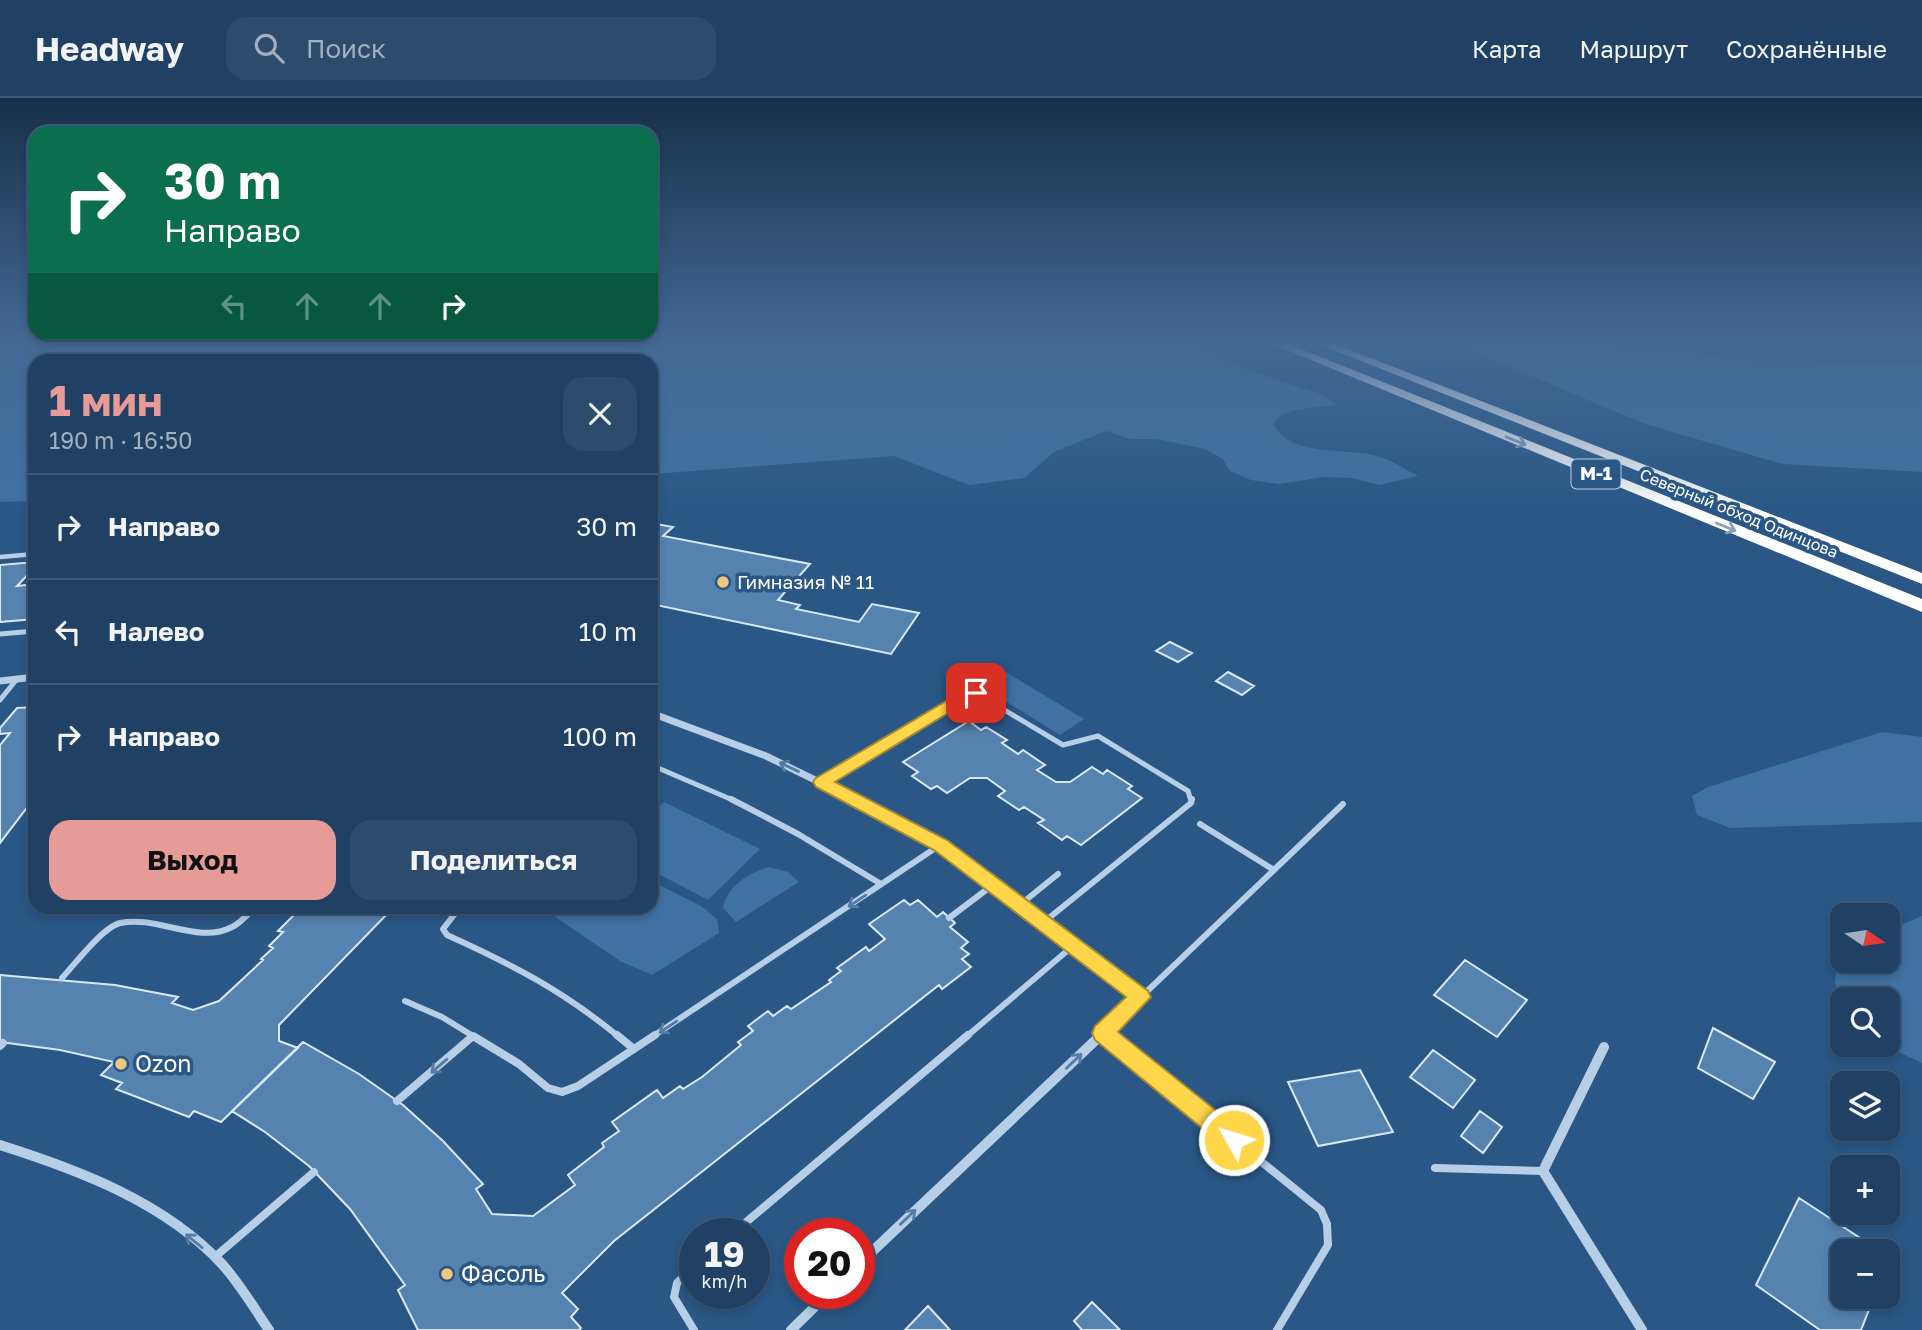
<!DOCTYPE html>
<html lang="ru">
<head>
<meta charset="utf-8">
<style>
  body { margin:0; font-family:"Golos Text",sans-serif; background:#2d4c6d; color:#f1f3f6; height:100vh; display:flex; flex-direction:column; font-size:26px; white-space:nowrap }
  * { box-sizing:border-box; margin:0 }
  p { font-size:23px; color:#a2afbf }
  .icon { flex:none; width:38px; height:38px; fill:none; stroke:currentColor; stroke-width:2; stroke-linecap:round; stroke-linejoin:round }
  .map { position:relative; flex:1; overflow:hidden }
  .drawer { position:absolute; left:28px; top:256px; width:630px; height:560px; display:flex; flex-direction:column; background:#204164; border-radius:21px; box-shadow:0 4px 10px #0003,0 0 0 2px #3d5a78 }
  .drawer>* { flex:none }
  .banner { position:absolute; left:28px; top:28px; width:630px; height:214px; border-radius:21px; box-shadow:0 4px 10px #0003,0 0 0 2px #3d5a78; background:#0b6e4f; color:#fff; overflow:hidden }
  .needle { width:46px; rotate:103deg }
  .fabs { position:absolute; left:1830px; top:805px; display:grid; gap:14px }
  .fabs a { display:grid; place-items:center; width:70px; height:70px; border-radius:14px; background:#204164; box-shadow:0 4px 10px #0003,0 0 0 2px #3d5a78; font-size:35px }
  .speed { position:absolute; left:679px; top:1120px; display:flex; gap:14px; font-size:35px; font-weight:700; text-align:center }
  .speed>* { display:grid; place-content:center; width:91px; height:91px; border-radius:50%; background:#204164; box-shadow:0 4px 10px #0003,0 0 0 2px #3d5a78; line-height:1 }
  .speed small { font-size:18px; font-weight:400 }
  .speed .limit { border:10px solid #d22; background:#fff; color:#111 }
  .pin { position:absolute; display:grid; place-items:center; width:60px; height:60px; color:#fff; margin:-30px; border-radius:14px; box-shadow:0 4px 10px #0006 }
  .me { position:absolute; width:77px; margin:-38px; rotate:309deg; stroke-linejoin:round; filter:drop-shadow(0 0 5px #0008) }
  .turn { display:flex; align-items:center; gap:24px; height:147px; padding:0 21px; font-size:32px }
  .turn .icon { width:91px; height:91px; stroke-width:2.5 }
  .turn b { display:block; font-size:49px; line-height:60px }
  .lanes { display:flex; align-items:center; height:66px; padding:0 21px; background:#0003; justify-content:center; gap:35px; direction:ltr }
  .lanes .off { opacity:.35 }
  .round { display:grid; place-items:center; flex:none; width:74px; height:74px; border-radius:21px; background:#2d4c6d }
  .overview { display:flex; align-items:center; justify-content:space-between; height:119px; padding:0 21px }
  h1 { font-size:42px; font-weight:700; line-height:52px; color:#e69b98 }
  .action { display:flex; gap:14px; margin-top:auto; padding:14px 21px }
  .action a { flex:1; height:80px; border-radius:21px; background:#e69b98; color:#111; font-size:28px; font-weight:700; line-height:80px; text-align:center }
  .action a+a { background:#2d4c6d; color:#f1f3f6 }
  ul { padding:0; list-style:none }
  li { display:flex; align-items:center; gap:21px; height:105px; padding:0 21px; border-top:2px solid #3d5a78 }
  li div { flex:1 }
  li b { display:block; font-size:26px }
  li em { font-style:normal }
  header { display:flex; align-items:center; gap:42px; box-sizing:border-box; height:98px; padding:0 35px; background:#204164; border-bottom:2px solid #3d5a78 }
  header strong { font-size:33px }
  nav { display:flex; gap:38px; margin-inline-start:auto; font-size:24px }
  .search { width:490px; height:63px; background:#2d4c6d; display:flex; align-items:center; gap:18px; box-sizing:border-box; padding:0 24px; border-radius:21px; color:#a2afbf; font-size:26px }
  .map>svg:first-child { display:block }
</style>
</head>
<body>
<header>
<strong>Headway</strong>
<div class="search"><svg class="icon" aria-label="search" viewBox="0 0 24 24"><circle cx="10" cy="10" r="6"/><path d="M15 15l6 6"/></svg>Поиск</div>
<nav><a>Карта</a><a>Маршрут</a><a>Сохранённые</a></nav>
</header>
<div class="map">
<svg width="1922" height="1232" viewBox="0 0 1922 1232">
  <rect width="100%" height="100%" fill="#2a5786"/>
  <!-- green -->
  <path fill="#3f71a2" d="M 0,243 L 1192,243 L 1246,272 L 1324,297 L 1337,307 C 1316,311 1286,307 1273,326 C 1290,358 1342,350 1373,357 C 1388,360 1404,371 1418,378 L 1379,387 L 1352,380 L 1324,379 L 1279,386 L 1251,382 L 1230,373 L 1223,361 L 1205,351 L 1156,341 L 1130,341 L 1106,333 L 1054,354 L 1024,380 L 969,387 L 894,358 L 651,376 L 651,262 L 35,262 L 35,403 L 0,404 Z
    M 1448,243 L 1583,243 L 1757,263 L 1922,266 L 1922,374 L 1783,366 L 1645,326 Z
    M 1712,243 L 1922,243 L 1922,252 Z
    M 992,566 L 1084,621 L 1060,637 L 968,580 Z
    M 1882,634 L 1922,639 L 1922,724 L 1730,730 L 1697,717 L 1692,698 L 1708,689 Z
    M 664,704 L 760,751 L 708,802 L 651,772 L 651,716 Z
    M 769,769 L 788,774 L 799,784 L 736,824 L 723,810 C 726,789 750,774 769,769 Z
    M 651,783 L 701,808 L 717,821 L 719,835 L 652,877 L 620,863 L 551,816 L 555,809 L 651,808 Z
    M 1922,818 L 1922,965 L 1883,947 L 1888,947 L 1888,901 L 1843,901 L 1843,907 L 1835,885 L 1837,862 L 1843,858 L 1843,863 L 1888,863 L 1888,833 Z"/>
  <!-- building -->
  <path fill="#5682af" stroke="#d9e8f6" stroke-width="2" d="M 651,425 L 673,429 L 663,438 L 810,466 L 778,502 L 800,507 L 796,511 L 859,524 L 872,506 L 919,515 L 891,556 L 651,506 Z
    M 35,464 L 35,469 L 17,488 L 35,486 L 35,521 L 0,524 L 0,467 Z
    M 1170,544 L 1192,555 L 1178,564 L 1156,553 Z
    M 1228,574 L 1254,588 L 1242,597 L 1216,583 Z
    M 35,609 L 35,699 L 0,745 L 0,647 L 10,635 L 0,636 L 0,630 L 17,610 Z
    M 969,623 L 981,632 L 986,629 L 1007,642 L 1002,645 L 1018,656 L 1023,652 L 1045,667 L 1037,672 L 1056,684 L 1070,684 L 1092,669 L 1103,676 L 1107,672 L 1132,688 L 1128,691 L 1142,700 L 1081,747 L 1067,738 L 1062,742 L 1038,725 L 1044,722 L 1024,709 L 1019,712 L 998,698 L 1005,693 L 987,680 L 970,680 L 947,695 L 937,688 L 931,691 L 912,678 L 918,674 L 903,664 Z
    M 904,802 L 910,807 L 918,802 L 937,819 L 943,814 L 955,825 L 950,829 L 968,844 L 961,850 L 969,856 L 962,861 L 971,869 L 942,891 L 939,887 L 614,1143 L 562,1195 L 578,1211 L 571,1219 L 581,1230 L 579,1232 L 418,1232 L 398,1192 L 405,1187 L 350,1111 L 309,1068 L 265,1034 L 232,1013 L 303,944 L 359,976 L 403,1007 L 443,1043 L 483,1086 L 476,1091 L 492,1116 L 533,1118 L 575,1087 L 568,1077 L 604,1049 L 602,1045 L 619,1033 L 612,1024 L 657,992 L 663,1000 L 680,988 L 683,991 L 702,979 L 741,947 L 738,944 L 753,933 L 748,928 L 768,913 L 773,918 L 787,908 L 791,911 L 831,884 L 829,882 L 841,873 L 837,870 L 866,849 L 869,853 L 885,841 L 869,826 Z
    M 303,808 L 395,808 L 279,927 L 279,943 L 298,950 L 221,1024 L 194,1013 L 189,1019 L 116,991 L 122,985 L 101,977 L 114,964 L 60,952 L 0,944 L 0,877 L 115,887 L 178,899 L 172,905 L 193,912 L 219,903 L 263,862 L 261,861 L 273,850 L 269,848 L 283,834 L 278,833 Z
    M 1465,862 L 1527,902 L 1497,939 L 1434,897 Z
    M 1713,930 L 1775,964 L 1753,1001 L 1698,970 Z
    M 1433,952 L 1475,982 L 1453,1010 L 1410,979 Z
    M 1360,972 L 1393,1034 L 1318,1048 L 1288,984 Z
    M 1480,1013 L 1502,1029 L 1483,1055 L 1461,1038 Z
    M 1799,1100 L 1880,1153 L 1843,1153 L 1843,1199 L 1874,1199 L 1861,1232 L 1820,1232 L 1756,1187 Z
    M 1092,1204 L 1120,1232 L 1082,1232 L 1074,1223 Z
    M 928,1208 L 950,1232 L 905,1232 Z"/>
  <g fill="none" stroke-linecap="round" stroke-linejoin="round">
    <!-- lane-far3 -->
    <path stroke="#b6cfe7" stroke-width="4.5" d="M 0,459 L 35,456"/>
    <!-- lane-far2 -->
    <path stroke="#b6cfe7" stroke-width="5" d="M 0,536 L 35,533
      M 0,602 L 17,581
      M 651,667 L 735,703
      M 822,684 L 968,596 L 976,595 L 1063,647 L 1098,638 L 1188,693 L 1191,703"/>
    <!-- lane-far1 -->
    <path stroke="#b6cfe7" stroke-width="6" d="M 731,701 L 798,736 L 881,786
      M 1200,726 L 1274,772
      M 1021,806 L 1058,776
      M 461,808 L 443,831 L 447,837 C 513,867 562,892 619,939
      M 949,820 L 994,786
      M 1044,824 L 1191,705 L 1192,701
      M 62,880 C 75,866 103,829 120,825 C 157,817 198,847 232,829 C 241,825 249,815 256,808
      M 1141,899 L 1343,706
      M 405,903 L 442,919 L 473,938
      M 1103,935 L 1107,939
      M 652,939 L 940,747
      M 966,939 L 1074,847"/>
    <!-- lane -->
    <path stroke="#b6cfe7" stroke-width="8" d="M 617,937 L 634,951
      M 1105,937 L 1321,1112 L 1327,1126 L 1328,1147 L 1277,1232
      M 0,948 L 3,945
      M 397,1003 L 473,938 L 519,966 L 548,990 L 562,994 L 578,988 L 655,937
      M 1435,1070 L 1543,1073
      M 732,1136 L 968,937
      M 216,1158 L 314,1074
      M 694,1232 L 674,1199 L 677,1185 L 695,1167"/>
    <!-- street-far2 -->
    <path stroke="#b6cfe7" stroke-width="7" d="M 0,583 L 35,579
      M 651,615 L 766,658 L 858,703"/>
    <!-- street-far1 -->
    <path stroke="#b6cfe7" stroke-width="9" d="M 855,701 L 941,747 L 1141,899 L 1099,939"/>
    <!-- street -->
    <path stroke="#b6cfe7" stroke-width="10" d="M 1604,949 L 1543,1073 L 1642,1232
      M 0,1047 C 79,1072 164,1104 222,1166 C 240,1186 254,1210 269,1232
      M 859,1166 L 1101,937
      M 791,1232 L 829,1195"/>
    <!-- highway -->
    <path fill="#fff" fill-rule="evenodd" d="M 1265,243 L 1281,243 L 1922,501 L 1922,514 Z
      M 1311,243 L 1327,243 L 1922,475 L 1922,486 Z"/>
  </g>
  <!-- one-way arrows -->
  <defs><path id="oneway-shaft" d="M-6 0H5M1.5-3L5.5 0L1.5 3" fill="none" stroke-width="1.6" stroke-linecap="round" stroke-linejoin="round" transform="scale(1.75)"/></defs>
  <g stroke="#8aa3bc">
    <use href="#oneway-shaft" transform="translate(1516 343) rotate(22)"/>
    <use href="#oneway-shaft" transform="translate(1726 429) rotate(22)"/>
  </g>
  <g stroke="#547ba3">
    <use href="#oneway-shaft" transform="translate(789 669) rotate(-155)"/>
    <use href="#oneway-shaft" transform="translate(857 803) rotate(146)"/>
    <use href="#oneway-shaft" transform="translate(668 929) rotate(146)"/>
    <use href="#oneway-shaft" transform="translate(1074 963) rotate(-44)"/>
    <use href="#oneway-shaft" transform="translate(439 968) rotate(139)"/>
    <use href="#oneway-shaft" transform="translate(908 1119) rotate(-44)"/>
    <use href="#oneway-shaft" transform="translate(194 1143) rotate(-141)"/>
  </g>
  <!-- sky -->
  <linearGradient id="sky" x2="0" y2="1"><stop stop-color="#17304a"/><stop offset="0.59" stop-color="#446995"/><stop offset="1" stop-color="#446995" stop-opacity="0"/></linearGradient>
  <rect width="1922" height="415" fill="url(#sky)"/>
  <!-- route -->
  <path fill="#ffd54a" stroke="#a68a30" stroke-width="2" d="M 976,590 L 983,595 L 981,598 L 973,600 L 835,684 L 947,742 L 1148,893 L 1151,899 L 1118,934 L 1243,1034 L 1246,1042 L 1243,1050 L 1234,1053 L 1226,1050 L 1095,942 L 1092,935 L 1095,928 L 1126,899 L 934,752 L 816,689 L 813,684 L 816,680 L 963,593 Z"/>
  <!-- markers -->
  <g fill="#eec87d" stroke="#2a5786" stroke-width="2.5">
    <circle cx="723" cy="484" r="7"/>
    <circle cx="121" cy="966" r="7"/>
    <circle cx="447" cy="1176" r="7"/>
  </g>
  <g text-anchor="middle" stroke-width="7" stroke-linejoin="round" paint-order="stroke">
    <!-- far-street labels -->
    <g font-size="16" fill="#fff" stroke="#2a5786">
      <text transform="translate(1739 415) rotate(22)" y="6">Северный обход Одинцова</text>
    </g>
    <!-- shield labels -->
    <rect fill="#2a5786" stroke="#bfcddb" stroke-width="2" x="1571.5" y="361.5" width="49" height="29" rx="5"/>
    <g font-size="18" font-weight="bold" fill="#fff">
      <text x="1596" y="382">М-1</text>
    </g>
    <!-- poi labels -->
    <g font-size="19" fill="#fff" stroke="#2a5786" text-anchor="start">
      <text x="737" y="491">Гимназия № 11</text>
    </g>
    <!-- near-poi labels -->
    <g font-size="23" fill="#fff" stroke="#2a5786" text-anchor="start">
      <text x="135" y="974">Ozon</text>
      <text x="461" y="1184">Фасоль</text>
    </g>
  </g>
</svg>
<div class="fabs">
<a><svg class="needle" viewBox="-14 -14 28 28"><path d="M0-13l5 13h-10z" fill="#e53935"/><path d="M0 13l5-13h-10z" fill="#a2afbf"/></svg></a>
<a><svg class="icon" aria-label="search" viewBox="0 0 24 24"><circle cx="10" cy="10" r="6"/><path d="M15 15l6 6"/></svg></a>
<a><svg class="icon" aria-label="layers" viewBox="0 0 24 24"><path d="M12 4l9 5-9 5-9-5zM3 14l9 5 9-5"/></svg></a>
<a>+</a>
<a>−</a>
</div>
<div class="speed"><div>19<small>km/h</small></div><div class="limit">20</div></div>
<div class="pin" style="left:976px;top:595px;background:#d93025"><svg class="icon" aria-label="arrive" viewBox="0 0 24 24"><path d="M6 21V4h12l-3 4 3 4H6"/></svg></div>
<svg class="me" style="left:1234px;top:1042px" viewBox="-20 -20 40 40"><circle r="17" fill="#ffd54a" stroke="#fff" stroke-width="3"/><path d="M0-11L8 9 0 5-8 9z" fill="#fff"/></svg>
<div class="banner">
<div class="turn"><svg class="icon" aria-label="right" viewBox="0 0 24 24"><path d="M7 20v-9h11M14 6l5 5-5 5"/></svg><div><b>30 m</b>Направо</div></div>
<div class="lanes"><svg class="icon off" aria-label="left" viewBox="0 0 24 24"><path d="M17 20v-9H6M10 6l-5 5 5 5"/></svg><svg class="icon off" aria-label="ahead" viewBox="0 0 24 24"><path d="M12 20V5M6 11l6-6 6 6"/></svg><svg class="icon off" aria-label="ahead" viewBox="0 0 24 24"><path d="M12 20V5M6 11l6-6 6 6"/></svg><svg class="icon" aria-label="right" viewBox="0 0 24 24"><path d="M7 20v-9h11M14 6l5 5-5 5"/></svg></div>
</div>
<section class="drawer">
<div class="overview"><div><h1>1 мин</h1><p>190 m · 16:50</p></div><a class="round"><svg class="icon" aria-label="close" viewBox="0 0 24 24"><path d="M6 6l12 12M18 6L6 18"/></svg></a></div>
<ul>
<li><svg class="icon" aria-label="right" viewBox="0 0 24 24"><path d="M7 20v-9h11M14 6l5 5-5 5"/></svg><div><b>Направо</b></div><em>30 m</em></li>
<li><svg class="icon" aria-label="left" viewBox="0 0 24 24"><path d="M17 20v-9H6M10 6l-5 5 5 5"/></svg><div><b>Налево</b></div><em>10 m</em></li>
<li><svg class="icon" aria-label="right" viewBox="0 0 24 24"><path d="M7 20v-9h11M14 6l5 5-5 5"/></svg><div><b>Направо</b></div><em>100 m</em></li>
</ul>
<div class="action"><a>Выход</a><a>Поделиться</a></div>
</section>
</div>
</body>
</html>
